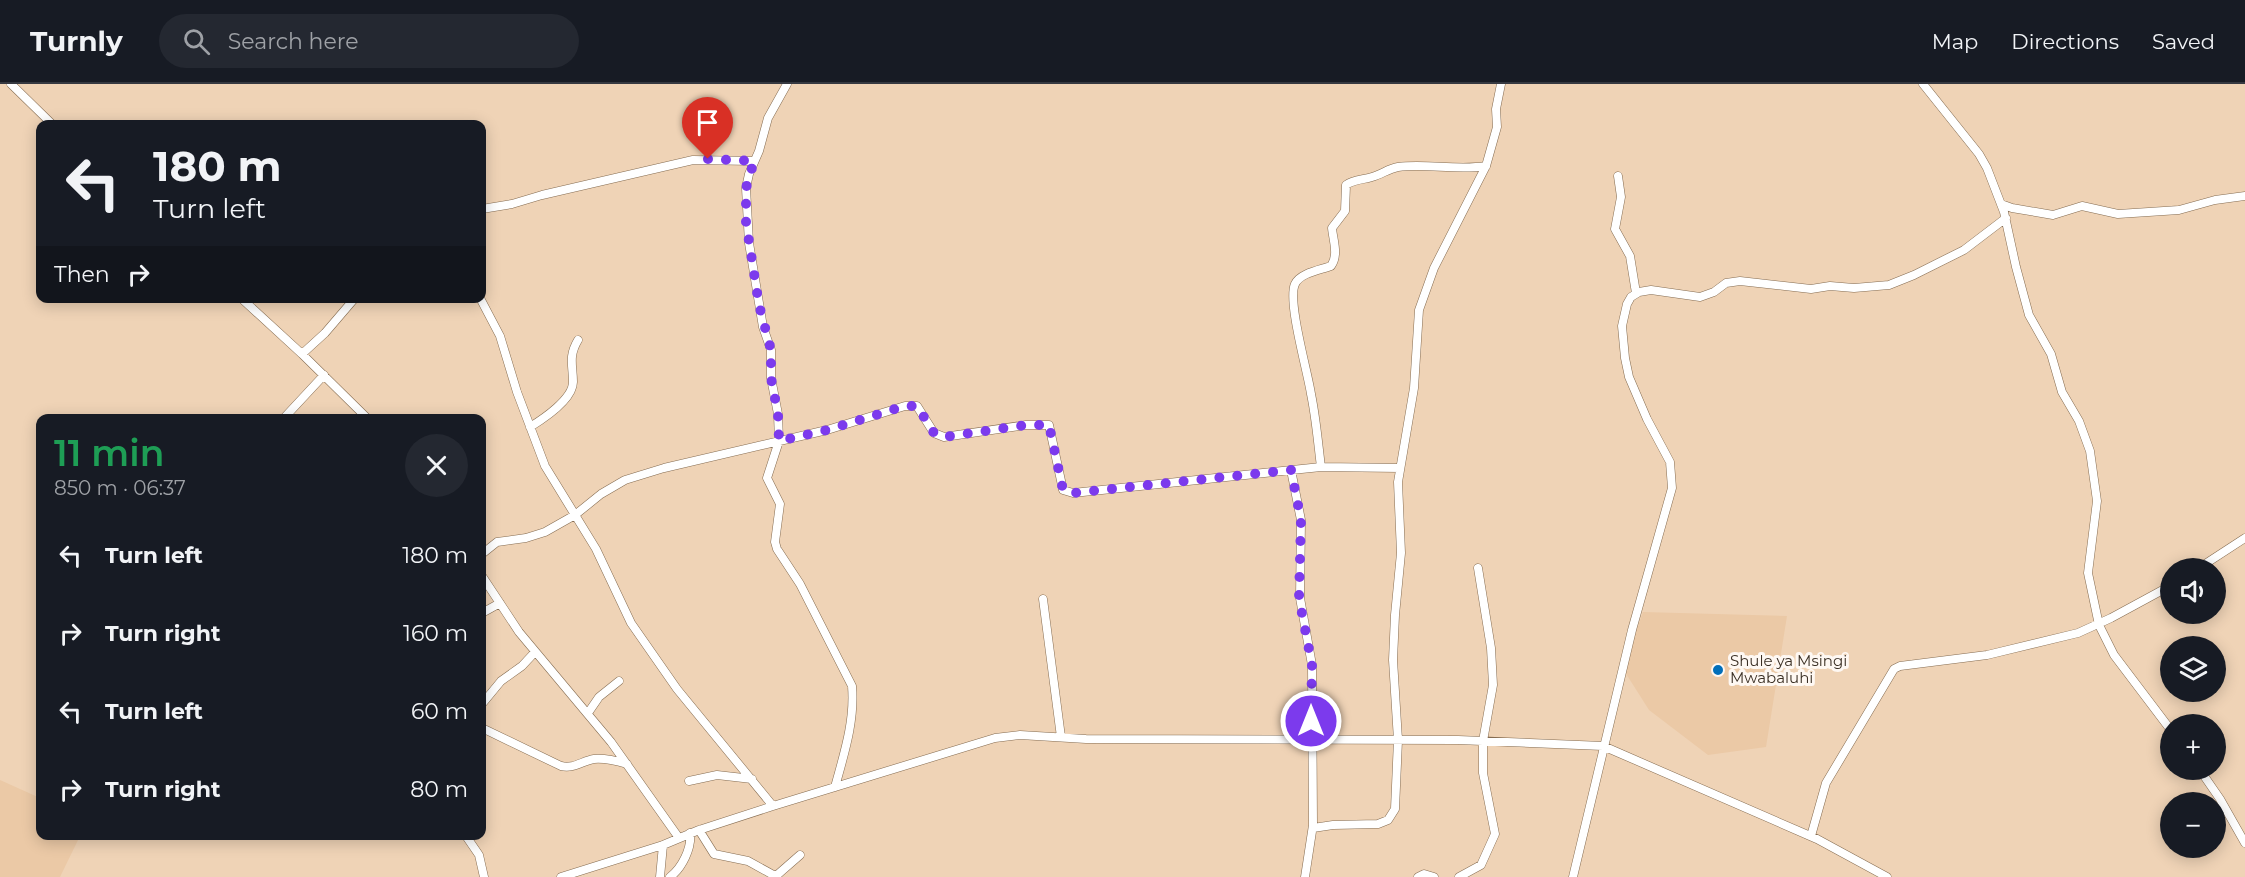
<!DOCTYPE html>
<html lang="en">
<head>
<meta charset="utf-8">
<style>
  body { margin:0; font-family:Montserrat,sans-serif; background:#242831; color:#f1f3f6; height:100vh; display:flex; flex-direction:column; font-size:22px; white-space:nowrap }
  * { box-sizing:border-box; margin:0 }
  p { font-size:20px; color:#9ea1a6 }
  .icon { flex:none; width:33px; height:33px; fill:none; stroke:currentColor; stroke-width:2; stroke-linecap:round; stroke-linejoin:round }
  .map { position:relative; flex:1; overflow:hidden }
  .sheet { position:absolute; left:36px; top:330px; width:450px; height:426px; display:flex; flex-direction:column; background:#171b24; border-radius:12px; box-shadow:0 3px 15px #0003 }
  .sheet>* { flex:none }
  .guide { position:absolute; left:36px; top:36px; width:450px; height:183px; border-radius:12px; box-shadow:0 3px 15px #0003; background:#171b24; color:#f1f3f6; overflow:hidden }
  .buttons { position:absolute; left:2160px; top:474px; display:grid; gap:12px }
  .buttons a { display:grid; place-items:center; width:66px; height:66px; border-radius:50%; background:#171b24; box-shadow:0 3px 15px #0003; font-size:30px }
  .pin { position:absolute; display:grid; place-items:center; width:51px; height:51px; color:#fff; margin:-62px -26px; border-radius:50% 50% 50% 0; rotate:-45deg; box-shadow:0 0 6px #0007 }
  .pin .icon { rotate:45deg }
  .me { position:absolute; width:66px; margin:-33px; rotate:0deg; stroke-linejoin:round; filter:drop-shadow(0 0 4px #0008) }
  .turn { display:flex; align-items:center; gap:21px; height:126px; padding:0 18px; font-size:27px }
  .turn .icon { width:78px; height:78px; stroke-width:2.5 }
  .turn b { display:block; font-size:42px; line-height:51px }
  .then { display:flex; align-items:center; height:57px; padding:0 18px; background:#0003; gap:12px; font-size:22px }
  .round { display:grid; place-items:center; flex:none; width:63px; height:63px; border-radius:32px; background:#242831 }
  .overview { display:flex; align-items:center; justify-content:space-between; height:102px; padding:0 18px }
  h1 { font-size:36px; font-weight:600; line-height:45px; color:#1e9e55 }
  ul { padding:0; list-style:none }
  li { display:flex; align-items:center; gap:18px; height:78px; padding:0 18px }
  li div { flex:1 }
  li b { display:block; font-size:22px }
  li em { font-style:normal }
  header { display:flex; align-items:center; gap:36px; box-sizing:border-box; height:84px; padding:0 30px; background:#171b24; border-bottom:2px solid #363941 }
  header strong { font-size:28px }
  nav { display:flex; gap:33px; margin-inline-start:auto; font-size:21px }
  .search { width:420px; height:54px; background:#242831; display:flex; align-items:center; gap:15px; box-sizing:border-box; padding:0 21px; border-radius:33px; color:#9ea1a6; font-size:22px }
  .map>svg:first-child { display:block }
</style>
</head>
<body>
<header>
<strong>Turnly</strong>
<div class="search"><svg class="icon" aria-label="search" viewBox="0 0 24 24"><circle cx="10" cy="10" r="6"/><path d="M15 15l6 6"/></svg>Search here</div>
<nav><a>Map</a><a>Directions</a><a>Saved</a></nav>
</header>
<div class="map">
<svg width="2245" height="793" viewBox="0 0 2245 793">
  <rect width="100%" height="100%" fill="#efd3b6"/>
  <!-- built -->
  <path fill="#ebc9a6" d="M 1643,528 L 1787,532 L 1766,663 L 1708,671 L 1649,626 L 1623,585 Z
    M 0,696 L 40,714 L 40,752 L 80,752 L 60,793 L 0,793 Z"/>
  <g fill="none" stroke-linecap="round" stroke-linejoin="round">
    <defs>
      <path id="street" d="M 11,0 L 52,40
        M 787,0 L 768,34 L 759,67 L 749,90 L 746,104 L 749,159 L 763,243 L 771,266 L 771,294 L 778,330 L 779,357 L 767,394 L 780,420 L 775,458 L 777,465 L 800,500 L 852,602 C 855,637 844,670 835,703
        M 1923,0 L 1979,70 L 1987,84 L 2004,128 L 2016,183 L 2029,231 L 2051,270 L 2062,308 L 2079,337 L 2090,367 L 2097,417 L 2088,489 L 2099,541 L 2114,571 L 2170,645
        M 1618,92 L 1621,113 L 1615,145 L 1630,172 L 1636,209
        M 2001,120 L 2012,124 L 2053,131 L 2082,122 L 2118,130 L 2179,126 L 2215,116 L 2245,112
        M 482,125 L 512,120 L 542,111 L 693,76 L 754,77
        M 241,214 L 302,270 L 367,334
        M 480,214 L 500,252 L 517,308 L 545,382 L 596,465 L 631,539 L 677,605 L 773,722
        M 302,270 L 325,249 L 355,214
        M 284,334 L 324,291
        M 530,343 C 543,335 573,315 573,298 C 573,281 568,273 578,256
        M 1321,383 C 1318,359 1316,334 1311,310 C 1308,289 1287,217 1295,200 C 1300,189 1320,186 1331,182 C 1339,171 1333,156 1332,144 L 1345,127 L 1346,101 C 1354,95 1363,96 1372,93 C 1382,90 1388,85 1398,83 C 1427,79 1457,87 1486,82
        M 1291,386 L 1301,436 L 1300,514 L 1312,581 L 1313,741 L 1305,793
        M 482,470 L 497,458 L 526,454 L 545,448 L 575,431 L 601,410 L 625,396 L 664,384 L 827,346 L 905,322 L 917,322 L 934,349 L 944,353 L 1026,341 L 1049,341 L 1063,406 L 1073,409 L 1321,383 L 1400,384
        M 2199,484 L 2245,454
        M 482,492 L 519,548 L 611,658 L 679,754
        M 1043,515 L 1061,653
        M 482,529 L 500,519
        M 482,620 L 501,597 L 522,582 L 535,568
        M 588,629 L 599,613 L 619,597
        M 482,644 L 561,682 C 574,685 582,677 594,675 C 605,674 617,677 627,680
        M 2200,686 L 2220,715 L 2245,759
        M 689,697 L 717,691 L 752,695
        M 1313,744 L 1333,741 L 1378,740 L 1388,736 L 1395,725 L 1398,656 L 1393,576 L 1395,531 L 1401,469 L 1398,398 L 1414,304 L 1419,226 L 1434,184 L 1486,82 L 1497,43 L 1496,25 L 1501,0
        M 699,746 L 714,770 L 748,777 L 777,793
        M 466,752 L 479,771 L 484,793
        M 1811,752 L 1826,699 L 1894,585 L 1900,582 L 1987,571 L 2078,549 L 2111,534 L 2170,502
        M 776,792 L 800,771
        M 561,793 L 663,761 L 699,746 L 773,722 L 995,654 L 1020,651 L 1086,655 L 1458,656 L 1603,662 L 1817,755 L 1887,793
        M 660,793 L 663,761
        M 670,793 C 682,784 692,764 690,749
        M 1418,793 L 1424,790 L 1434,793
        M 1459,793 L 1481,781 L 1495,750 L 1483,689 L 1483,657 L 1493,601 L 1491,564 L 1478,484
        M 1573,793 L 1632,546 L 1672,404 L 1670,378 L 1647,335 L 1629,293 L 1625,274 L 1622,242 L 1627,220 L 1631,213 L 1639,208 L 1651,206 L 1700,213 L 1714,208 L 1726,199 L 1740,197 L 1811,205 L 1830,202 L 1854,204 L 1889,201 L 1914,191 L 1964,166 L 2006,134"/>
    </defs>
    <!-- street casing -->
    <use href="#street" stroke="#856c51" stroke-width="9"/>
    <!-- street -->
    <use href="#street" stroke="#fff" stroke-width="8"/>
  </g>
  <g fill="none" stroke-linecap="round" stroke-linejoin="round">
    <!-- route -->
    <path stroke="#7c3aed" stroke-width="10" stroke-dasharray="0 18" d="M 708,75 L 754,77 L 746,104 L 746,138 L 759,221 L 771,266 L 771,294 L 778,330 L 779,357 L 827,346 L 905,322 L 917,322 L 934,349 L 944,353 L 1026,341 L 1049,341 L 1063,406 L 1073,409 L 1291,386 L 1301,436 L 1299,514 L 1312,581 L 1311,637"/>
  </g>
  <!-- markers -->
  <circle fill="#016fba" stroke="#fef8f3" stroke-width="2" cx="1718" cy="586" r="6"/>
  <g text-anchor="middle" stroke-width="6" stroke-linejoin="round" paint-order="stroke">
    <!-- poi labels -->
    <g font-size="15" fill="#3a2f24" stroke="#fef8f3" text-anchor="start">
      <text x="1730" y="582">Shule ya Msingi<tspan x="1730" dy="17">Mwabaluhi</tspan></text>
    </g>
  </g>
</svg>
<div class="buttons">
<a><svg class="icon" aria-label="sound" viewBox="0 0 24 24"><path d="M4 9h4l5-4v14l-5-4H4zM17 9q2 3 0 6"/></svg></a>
<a><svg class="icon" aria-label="layers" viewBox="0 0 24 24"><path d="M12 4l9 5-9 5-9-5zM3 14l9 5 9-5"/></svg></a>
<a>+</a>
<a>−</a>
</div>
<div class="pin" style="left:708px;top:75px;background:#d93025"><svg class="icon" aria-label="arrive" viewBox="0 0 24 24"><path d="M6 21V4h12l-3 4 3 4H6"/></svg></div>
<svg class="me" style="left:1311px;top:637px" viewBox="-20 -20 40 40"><circle r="17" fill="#7c3aed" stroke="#fff" stroke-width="3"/><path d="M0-11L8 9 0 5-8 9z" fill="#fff"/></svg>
<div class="guide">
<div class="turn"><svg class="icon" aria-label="left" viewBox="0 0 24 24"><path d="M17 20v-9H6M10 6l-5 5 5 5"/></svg><div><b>180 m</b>Turn left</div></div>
<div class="then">Then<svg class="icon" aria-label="right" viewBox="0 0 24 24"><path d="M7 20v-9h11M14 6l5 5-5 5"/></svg></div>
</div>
<section class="sheet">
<div class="overview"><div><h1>11 min</h1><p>850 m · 06:37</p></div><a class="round"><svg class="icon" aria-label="close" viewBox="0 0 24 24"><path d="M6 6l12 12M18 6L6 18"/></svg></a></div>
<ul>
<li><svg class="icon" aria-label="left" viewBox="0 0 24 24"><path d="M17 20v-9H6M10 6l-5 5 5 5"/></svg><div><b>Turn left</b></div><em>180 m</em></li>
<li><svg class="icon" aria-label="right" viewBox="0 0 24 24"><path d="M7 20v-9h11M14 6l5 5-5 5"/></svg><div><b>Turn right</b></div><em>160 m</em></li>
<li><svg class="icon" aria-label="left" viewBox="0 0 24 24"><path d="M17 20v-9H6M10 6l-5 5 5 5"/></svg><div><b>Turn left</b></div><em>60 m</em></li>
<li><svg class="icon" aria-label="right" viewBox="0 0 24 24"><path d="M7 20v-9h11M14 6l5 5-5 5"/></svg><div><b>Turn right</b></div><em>80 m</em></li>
</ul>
</section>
</div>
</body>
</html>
